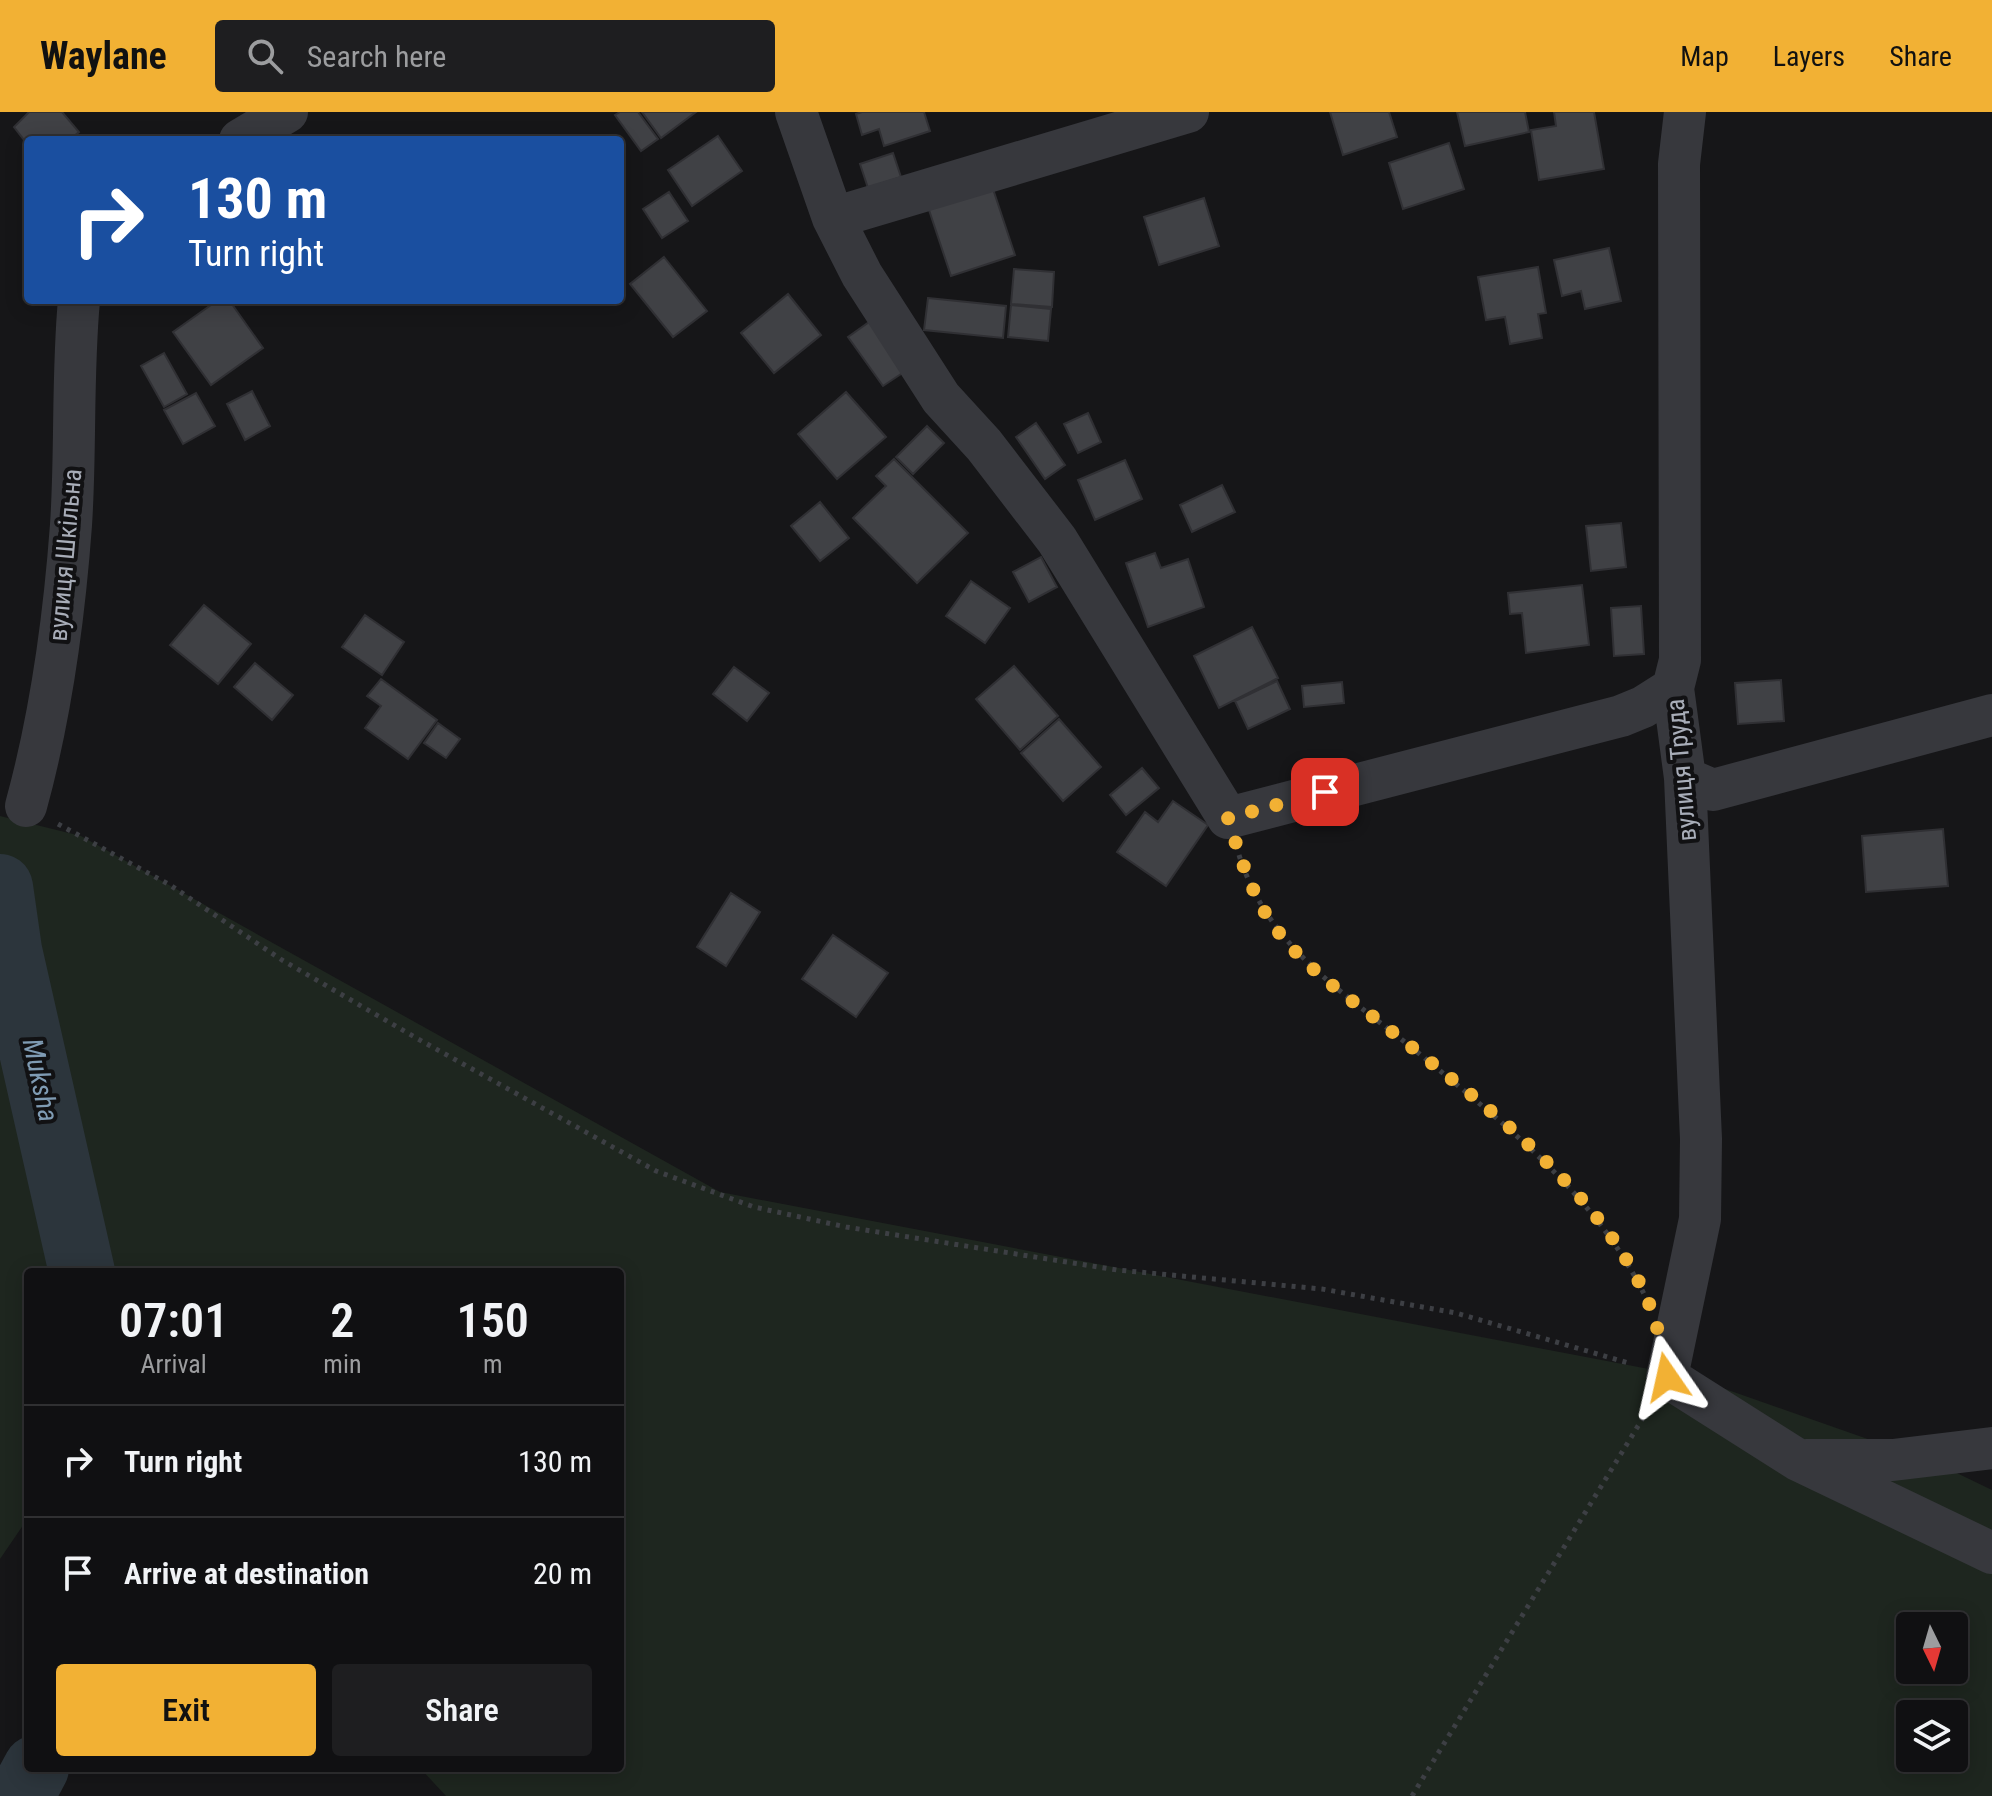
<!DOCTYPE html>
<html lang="en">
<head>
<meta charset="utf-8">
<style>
  body { margin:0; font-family:"Roboto Condensed",sans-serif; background:#1e1e20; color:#f1f3f6; height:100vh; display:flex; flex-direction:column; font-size:30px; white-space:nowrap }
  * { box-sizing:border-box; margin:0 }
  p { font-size:26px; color:#9c9d9f }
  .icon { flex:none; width:44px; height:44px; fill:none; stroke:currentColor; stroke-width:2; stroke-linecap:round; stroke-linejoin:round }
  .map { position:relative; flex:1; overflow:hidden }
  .sheet { position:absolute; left:24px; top:1156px; width:600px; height:504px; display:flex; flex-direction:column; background:#101012; border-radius:8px; box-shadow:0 4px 20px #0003,0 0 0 2px #303032 }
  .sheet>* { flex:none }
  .top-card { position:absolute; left:24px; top:24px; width:600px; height:168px; border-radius:8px; box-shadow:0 4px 20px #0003,0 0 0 2px #303032; background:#1a4fa0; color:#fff; overflow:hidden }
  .needle { width:52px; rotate:175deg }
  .fabs { position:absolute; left:1896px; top:1500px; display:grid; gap:16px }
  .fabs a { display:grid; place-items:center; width:72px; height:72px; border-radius:8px; background:#101012; box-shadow:0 4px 20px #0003,0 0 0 2px #303032; font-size:40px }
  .pin { position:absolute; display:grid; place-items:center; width:68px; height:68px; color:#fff; margin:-34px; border-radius:16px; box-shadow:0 4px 12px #0006 }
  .me { position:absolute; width:88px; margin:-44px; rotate:349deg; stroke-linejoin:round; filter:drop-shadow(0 0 6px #0008) }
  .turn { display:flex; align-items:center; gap:28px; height:168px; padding:0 32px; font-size:36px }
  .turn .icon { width:104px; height:104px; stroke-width:2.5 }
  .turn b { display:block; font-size:56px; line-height:68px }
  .eta { display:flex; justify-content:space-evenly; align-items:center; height:136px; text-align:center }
  .eta b { font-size:48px; font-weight:600; line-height:56px }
  .button { display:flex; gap:16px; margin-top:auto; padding:16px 32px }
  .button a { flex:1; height:92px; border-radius:8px; background:#f2b134; color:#111; font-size:32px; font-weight:600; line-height:92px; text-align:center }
  .button a+a { background:#1e1e20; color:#f1f3f6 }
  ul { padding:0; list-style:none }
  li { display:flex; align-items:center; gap:24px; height:112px; padding:0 32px; border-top:2px solid #303032 }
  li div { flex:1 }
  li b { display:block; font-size:30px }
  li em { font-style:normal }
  header { display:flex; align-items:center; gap:48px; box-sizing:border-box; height:112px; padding:0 40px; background:#f2b134; color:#111 }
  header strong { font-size:38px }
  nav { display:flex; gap:44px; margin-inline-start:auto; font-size:28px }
  .search { width:560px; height:72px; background:#1e1e20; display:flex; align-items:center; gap:20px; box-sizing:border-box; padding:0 28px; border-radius:8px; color:#9c9d9f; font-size:30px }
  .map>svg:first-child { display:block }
</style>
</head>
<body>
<header>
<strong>Waylane</strong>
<div class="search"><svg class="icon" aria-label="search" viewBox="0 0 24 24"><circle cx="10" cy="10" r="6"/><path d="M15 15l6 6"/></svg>Search here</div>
<nav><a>Map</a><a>Layers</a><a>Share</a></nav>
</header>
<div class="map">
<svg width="1992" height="1684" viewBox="0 0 1992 1684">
  <rect width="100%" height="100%" fill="#161618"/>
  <!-- green -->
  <path fill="#1e261f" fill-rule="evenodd" d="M 0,704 L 81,724 L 720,1080 L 1691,1265 L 1936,1351 L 1992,1378 L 1992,1684 L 446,1684 L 420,1656 L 620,1656 L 620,1160 L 28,1160 L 28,1406 L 0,1447 ZM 1910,1514 L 1954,1514 L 1954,1558 L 1910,1558 ZM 1910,1602 L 1954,1602 L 1954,1646 L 1910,1646 Z"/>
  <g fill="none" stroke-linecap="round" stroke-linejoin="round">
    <!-- river -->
    <path stroke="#2c353c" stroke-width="66" d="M 0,775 L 9,838 L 82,1160
      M 21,1684 L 36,1656"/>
  </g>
  <!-- building -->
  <path fill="#404145" stroke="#303034" stroke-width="2" d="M 29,0 L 62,0 L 79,20 L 69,28 L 28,28 L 28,33 L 14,15 Z
    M 620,0 L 638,0 L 658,27 L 641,39 L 615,3 Z
    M 642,0 L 696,0 L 661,26 Z
    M 862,0 L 924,0 L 930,19 L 884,34 L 879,17 L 862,23 L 856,2 Z
    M 1330,0 L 1389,0 L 1397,25 L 1343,43 Z
    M 1457,0 L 1525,0 L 1529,20 L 1465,34 Z
    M 1554,0 L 1594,0 L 1604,57 L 1539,68 L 1531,18 L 1556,14 Z
    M 718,24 L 742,59 L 692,94 L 668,58 Z
    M 1449,31 L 1464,77 L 1403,97 L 1389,51 Z
    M 893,41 L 901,65 L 868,76 L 860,52 Z
    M 991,71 L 1015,143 L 951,164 L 927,92 Z
    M 669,80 L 688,109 L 662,126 L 643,97 Z
    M 1204,86 L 1219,134 L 1159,153 L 1144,105 Z
    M 1609,136 L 1621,189 L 1585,197 L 1581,179 L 1562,184 L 1554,148 Z
    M 664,145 L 707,199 L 673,225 L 630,172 Z
    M 1538,155 L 1546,201 L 1538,202 L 1542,226 L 1510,232 L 1505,205 L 1486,208 L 1478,165 Z
    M 1014,157 L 1054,160 L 1052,195 L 1011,192 Z
    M 788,182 L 821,223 L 774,261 L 741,221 Z
    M 928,186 L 1006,194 L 1003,226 L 924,218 Z
    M 218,188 L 229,188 L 263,236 L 211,273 L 173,220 Z
    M 1011,193 L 1051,197 L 1048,229 L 1008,225 Z
    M 872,208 L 907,258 L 883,274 L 848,225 Z
    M 164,241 L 187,282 L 164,295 L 141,254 Z
    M 252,279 L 270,314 L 245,328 L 227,292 Z
    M 846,280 L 886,325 L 837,367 L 798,322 Z
    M 196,281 L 215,314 L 183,332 L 164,298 Z
    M 1088,301 L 1101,330 L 1078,341 L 1064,312 Z
    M 1036,311 L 1065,353 L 1045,367 L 1016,325 Z
    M 927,314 L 944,331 L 913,362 L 896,345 Z
    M 894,347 L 968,421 L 917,471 L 853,406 L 886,374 L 876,364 Z
    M 1125,348 L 1142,387 L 1095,408 L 1078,368 Z
    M 1222,373 L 1235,400 L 1192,420 L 1180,393 Z
    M 820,390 L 849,426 L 820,449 L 791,414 Z
    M 1621,411 L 1626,455 L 1591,459 L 1586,414 Z
    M 1155,441 L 1161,456 L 1188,447 L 1204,495 L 1148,515 L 1126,451 Z
    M 1041,445 L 1057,475 L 1029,490 L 1013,460 Z
    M 971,469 L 1010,496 L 985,531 L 946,504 Z
    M 1582,473 L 1589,533 L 1526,541 L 1522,501 L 1510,502 L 1508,481 Z
    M 204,493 L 251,532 L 218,572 L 170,533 Z
    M 1641,494 L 1644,542 L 1614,544 L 1611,496 Z
    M 365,503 L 404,530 L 382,563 L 342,535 Z
    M 1252,515 L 1278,566 L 1219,596 L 1194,544 Z
    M 255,551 L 293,583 L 272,608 L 234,575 Z
    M 1014,554 L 1058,604 L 1020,638 L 976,587 Z
    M 734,555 L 769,581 L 747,609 L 713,582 Z
    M 381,567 L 437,608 L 408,647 L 365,616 L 381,594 L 367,584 Z
    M 1781,568 L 1784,609 L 1738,612 L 1735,571 Z
    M 1277,569 L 1290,597 L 1248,617 L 1235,589 Z
    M 1342,570 L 1344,591 L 1304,595 L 1302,574 Z
    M 1059,607 L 1101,655 L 1063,689 L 1021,641 Z
    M 438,611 L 460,627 L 446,646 L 424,631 Z
    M 1142,656 L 1159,676 L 1126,703 L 1110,683 Z
    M 1173,689 L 1208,713 L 1166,774 L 1117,740 L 1145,700 L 1158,710 Z
    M 1943,717 L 1948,774 L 1866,780 L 1862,724 Z
    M 731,781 L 760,800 L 726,854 L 697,835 Z
    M 833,823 L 888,861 L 856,905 L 802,867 Z"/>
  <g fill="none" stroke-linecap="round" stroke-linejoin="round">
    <!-- path -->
    <path stroke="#3d3f44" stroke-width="5" stroke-dasharray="4 6" stroke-linecap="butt" d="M 58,712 L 170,773 L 282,848 L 418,927 L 656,1059 L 754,1095 L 846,1115 L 1117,1158 L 1322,1177 L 1456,1201 L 1632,1252
      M 1239,743 C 1269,837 1344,880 1416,939 C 1502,1010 1594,1081 1644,1182
      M 1412,1684 L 1649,1296"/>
    <!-- street -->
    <path stroke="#37383d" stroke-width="42" d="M 796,0 L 833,106 L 862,163 L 941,286 L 984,333 L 1057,428 L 1228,706 L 1621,604 L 1643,595 L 1673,576
      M 1685,0 L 1679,52 L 1680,548 L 1673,576 L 1685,666 L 1701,1027 L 1700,1107 L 1667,1265 L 1798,1348 L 1992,1441
      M 240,28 L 287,0
      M 833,106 L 1188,0
      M 1685,666 L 1713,678 L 1992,603
      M 26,694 C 51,603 64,508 71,413 C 76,338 72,263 79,188
      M 1806,1348 L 1893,1348 L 1992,1336"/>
  </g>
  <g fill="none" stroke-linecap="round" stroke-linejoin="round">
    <!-- route -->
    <path stroke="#f2b134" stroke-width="14" stroke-dasharray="0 25.2" d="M 1325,680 L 1228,706 C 1239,742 1249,775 1269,807 C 1299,852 1344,882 1385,914 C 1479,989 1599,1076 1648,1189 C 1658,1213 1663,1239 1667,1265"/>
  </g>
  <g text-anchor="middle" stroke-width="8" stroke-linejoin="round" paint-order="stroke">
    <!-- street labels -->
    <g font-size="26" fill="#a8adb8" stroke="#111113">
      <text transform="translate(65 443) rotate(-85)" y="9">вулиця Шкільна</text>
      <text transform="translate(1681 658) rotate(-95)" y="9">вулиця Труда</text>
    </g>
    <!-- water labels -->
    <g font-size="28" font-style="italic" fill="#7f9bb3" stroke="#111113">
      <text transform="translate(41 968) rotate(78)" y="10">Muksha</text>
    </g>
  </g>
</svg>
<div class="fabs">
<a><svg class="needle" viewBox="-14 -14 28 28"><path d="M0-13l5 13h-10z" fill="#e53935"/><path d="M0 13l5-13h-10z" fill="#9c9d9f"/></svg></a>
<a><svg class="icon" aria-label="layers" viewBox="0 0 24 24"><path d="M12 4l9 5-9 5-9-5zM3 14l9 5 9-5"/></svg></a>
</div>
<div class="pin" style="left:1325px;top:680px;background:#d93025"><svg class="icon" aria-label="arrive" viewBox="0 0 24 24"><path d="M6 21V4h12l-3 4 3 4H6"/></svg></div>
<svg class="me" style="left:1667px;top:1265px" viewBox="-20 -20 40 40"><path d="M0-17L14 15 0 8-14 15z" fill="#f2b134" stroke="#fff" stroke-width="4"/></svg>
<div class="top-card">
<div class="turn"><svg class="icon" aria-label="right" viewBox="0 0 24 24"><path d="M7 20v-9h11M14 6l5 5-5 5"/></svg><div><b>130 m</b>Turn right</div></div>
</div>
<section class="sheet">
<div class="eta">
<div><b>07:01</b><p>Arrival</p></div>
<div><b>2</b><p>min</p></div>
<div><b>150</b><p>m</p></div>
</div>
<ul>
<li><svg class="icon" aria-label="right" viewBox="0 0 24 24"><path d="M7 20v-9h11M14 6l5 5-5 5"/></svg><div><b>Turn right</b></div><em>130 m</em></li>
<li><svg class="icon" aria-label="arrive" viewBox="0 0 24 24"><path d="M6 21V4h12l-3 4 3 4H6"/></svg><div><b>Arrive at destination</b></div><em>20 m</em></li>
</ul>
<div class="button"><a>Exit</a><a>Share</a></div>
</section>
</div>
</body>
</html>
